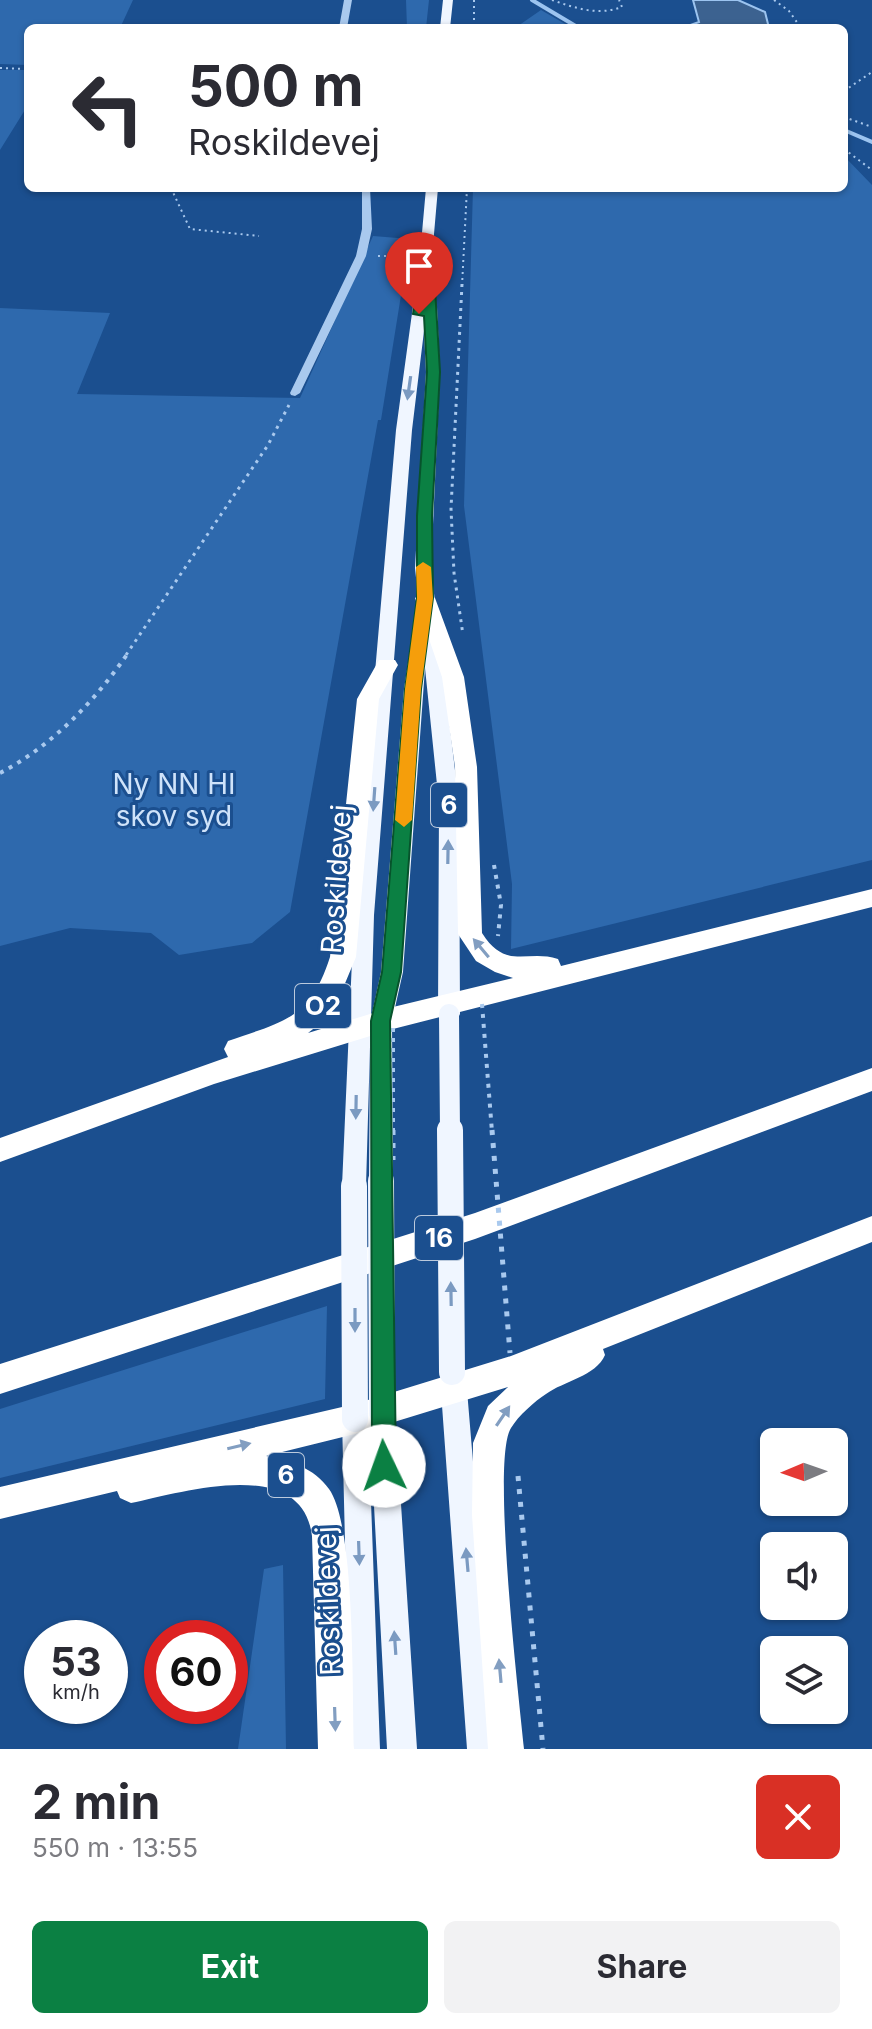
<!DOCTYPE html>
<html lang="en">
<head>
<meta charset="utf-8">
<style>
  body { margin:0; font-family:Inter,sans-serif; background:#f2f2f3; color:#2b2b33; height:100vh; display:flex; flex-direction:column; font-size:30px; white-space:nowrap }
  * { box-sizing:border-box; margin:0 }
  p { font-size:26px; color:#7c7c81 }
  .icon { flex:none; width:44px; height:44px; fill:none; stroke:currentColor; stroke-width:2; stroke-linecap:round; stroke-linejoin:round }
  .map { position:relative; height:1749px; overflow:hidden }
  .details { display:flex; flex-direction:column; background:#fff; flex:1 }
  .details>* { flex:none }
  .banner { position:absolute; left:24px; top:24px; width:824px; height:168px; border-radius:12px; box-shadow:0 2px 6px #0004; background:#fff; color:#2b2b33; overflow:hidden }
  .needle { width:52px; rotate:268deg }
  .tools { position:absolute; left:760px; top:1428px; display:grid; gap:16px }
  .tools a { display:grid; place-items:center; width:88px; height:88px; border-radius:12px; background:#fff; box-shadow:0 2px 6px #0004; font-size:40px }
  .speed { position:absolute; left:24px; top:1620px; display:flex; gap:16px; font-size:40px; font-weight:700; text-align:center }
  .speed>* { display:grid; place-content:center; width:104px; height:104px; border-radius:50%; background:#fff; box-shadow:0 2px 6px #0004; line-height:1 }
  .speed small { font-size:20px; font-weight:400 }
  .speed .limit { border:12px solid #d22; background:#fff; color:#111 }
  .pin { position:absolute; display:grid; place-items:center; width:68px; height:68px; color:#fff; margin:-82px -34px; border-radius:50% 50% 50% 0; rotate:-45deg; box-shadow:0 0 8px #0007 }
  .pin .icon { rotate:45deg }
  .me { position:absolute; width:88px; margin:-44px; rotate:357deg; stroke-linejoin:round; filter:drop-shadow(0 0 6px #0008) }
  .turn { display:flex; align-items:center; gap:28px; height:168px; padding:0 32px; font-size:36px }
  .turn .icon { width:104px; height:104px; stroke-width:2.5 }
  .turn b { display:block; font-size:56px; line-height:68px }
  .round { display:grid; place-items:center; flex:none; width:84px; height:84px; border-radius:12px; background:#f2f2f3 }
  .headline { display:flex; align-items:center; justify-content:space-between; height:136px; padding:0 32px }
  h1 { font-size:48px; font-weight:700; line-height:60px }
  .action { display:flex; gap:16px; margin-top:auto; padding:16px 32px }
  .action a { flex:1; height:92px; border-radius:12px; background:#0b8043; color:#fff; font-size:32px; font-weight:700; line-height:92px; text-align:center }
  .action a+a { background:#f2f2f3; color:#2b2b33 }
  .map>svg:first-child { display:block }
</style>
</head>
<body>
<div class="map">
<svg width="872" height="1749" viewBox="0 0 872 1749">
  <rect width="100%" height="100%" fill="#1b4f8f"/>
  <!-- green -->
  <path fill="#2e69ad" d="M 0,0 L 133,0 L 120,28 L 28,28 L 28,65 L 0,64 Z
    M 406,0 L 429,0 L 426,28 L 407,28 Z
    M 541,10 L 572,28 L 515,28 Z
    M 0,70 L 28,70 L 28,105 L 0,150 Z
    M 844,156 L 872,185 L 872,860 L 511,949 L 512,884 L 464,506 L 473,188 L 844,188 Z
    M 373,236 L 410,239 L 381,420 L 378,420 L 290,912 L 252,943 L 179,955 L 151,933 L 70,928 L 0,946 L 0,308 L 110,313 L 77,394 L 300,398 Z
    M 327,1306 L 325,1399 L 0,1478 L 0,1409 Z
    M 283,1565 L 286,1749 L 238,1749 L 264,1569 Z"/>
  <!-- water -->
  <path fill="#3c6290" stroke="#9cc4f0" stroke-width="2" d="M 693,0 L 738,0 L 765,12 L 769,28 L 682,28 L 699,22 Z"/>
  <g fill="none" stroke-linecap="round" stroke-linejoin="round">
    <!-- stream -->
    <path stroke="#9cc4f0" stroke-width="4" d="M 532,0 L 579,28
      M 844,130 L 872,142"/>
    <!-- path-far3 -->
    <path stroke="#a9c9ee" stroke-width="2" stroke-dasharray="2 4" stroke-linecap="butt" d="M 474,0 L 474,28
      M 552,0 C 575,8 598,16 622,7 L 619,0
      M 774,0 L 789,11 L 801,28
      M 0,68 L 28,69
      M 844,91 L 872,72
      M 844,117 L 872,127
      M 844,149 L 872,170
      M 171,188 L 190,229 L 259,236
      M 378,256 L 409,256
      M 462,286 L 467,188"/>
    <!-- path-far2 -->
    <path stroke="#a9c9ee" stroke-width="3" stroke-dasharray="3 5" stroke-linecap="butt" d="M 462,284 L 451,509 L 454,573 L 463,635
      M 126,655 L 268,445 L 289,405"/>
    <!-- path-far1 -->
    <path stroke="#a9c9ee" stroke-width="4" stroke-dasharray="4 6" stroke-linecap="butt" d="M 0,773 C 52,746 95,701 128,653
      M 494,865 L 501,905 L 498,936"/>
    <!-- path -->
    <path stroke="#a9c9ee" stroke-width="5" stroke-dasharray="5 8" stroke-linecap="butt" d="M 518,1476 L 543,1749"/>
    <!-- minor -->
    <path fill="#a9c9ee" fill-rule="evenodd" d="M 344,0 L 352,0 L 347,28 L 339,28 Z
      M 362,188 L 370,188 L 372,229 L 366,256 L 300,393 L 295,396 L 291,395 L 290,393 L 356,256 L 362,229 Z"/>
    <!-- major -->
    <path fill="#f0f6ff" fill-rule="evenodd" d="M 443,0 L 453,0 L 450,28 L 440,28 Z
      M 426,188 L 438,188 L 428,303 L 437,307 L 440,372 L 431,568 L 459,804 L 460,1014 L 457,1020 L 449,1023 L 441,1020 L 438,1014 L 439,804 L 425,668 L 403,972 L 392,1021 L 393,1181 L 389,1188 L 381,1191 L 373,1188 L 369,1181 L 370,1047 L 366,1186 L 362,1193 L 354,1196 L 346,1193 L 342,1186 L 354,915 L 396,430 L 420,255 ZM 424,331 L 426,372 L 415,568 L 421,625 L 413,630 L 404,689 L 381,972 L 371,1018 L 374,915 L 412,430 Z
      M 453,1366 L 462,1369 L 466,1378 L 497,1749 L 467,1749 L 440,1378 L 444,1369 Z
      M 382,1399 L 391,1403 L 395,1412 L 417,1749 L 387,1749 L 369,1412 L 373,1403 Z
      M 355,1406 L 364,1410 L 368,1419 L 380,1749 L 350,1749 L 342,1419 L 346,1410 Z"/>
    <!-- highway -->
    <path fill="#fff" fill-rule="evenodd" d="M 425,591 L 435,598 L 464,677 L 477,767 L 482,933 C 506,971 527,949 558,959 L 561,966 L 872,889 L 872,907 L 393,1029 L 214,1084 L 0,1162 L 0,1138 L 228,1057 L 224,1049 L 228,1041 C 285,1021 310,1019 330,957 L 357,699 L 379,660 L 395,660 L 398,665 L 379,699 L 356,957 L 336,1005 L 327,1018 L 308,1033 L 393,1007 L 513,978 L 495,972 L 476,961 L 458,934 L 455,767 L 442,677 L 415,598 Z
      M 872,1068 L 872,1091 L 475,1239 L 0,1394 L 0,1364 L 475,1213 Z
      M 872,1216 L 872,1242 L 603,1349 L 605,1355 C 596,1376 564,1381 546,1394 C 535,1401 518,1416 511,1428 C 491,1459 519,1698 524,1749 L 488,1749 L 472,1515 L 473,1443 L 488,1406 L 508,1387 L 355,1434 L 266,1456 C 290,1460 314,1468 329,1489 C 356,1526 352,1696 354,1749 L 318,1749 L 312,1536 C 302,1455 184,1492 131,1503 L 120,1498 L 117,1491 L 0,1519 L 0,1487 L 355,1404 L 511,1356 Z"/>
    <!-- path-bridge-far1 -->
    <path stroke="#a9c9ee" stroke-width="4" stroke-dasharray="4 6" stroke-linecap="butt" d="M 482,1004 L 492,1132
      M 393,1028 L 393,1132"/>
    <!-- path-bridge -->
    <path stroke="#a9c9ee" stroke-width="5" stroke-dasharray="5 8" stroke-linecap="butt" d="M 393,1130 L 393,1160
      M 492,1130 L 510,1353"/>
    <!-- major-bridge-far1 -->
    <path stroke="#f0f6ff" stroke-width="20" d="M 449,1014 L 450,1132"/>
    <!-- major-bridge -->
    <path stroke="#f0f6ff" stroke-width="26" d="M 450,1130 L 452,1372
      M 381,1181 L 382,1412
      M 354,1186 L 355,1419"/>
  </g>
  <!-- one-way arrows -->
  <defs><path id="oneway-solid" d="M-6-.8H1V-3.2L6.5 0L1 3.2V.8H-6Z" transform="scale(2)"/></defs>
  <g fill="#7b9ac1">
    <use href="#oneway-solid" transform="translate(409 388) rotate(98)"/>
    <use href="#oneway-solid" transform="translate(374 799) rotate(94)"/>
    <use href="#oneway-solid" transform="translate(448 852) rotate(-89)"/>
    <use href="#oneway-solid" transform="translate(356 1107) rotate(91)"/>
    <use href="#oneway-solid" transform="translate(451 1294) rotate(-91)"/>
    <use href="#oneway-solid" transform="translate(355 1320) rotate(90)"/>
    <use href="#oneway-solid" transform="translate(359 1553) rotate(88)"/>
    <use href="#oneway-solid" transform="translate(467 1560) rotate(-95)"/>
    <use href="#oneway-solid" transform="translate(395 1643) rotate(-94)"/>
  </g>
  <g fill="#829ec1">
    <use href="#oneway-solid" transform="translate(481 948) rotate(-130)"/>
    <use href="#oneway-solid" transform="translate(503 1416) rotate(-56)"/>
    <use href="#oneway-solid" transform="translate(239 1446) rotate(-13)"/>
    <use href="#oneway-solid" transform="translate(500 1671) rotate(-95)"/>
    <use href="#oneway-solid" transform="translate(335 1719) rotate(88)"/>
  </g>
  <!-- route -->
  <path fill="#0b8043" stroke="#07532c" stroke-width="2" d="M 423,253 L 433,255 L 440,372 L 432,516 L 433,598 L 421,689 L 401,972 L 390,1021 L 396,1466 L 393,1475 L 384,1478 L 376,1475 L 372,1466 L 371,1021 L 382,972 L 405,689 L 417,598 L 417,516 L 427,372 L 424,316 L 413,314 Z"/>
  <!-- slow -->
  <path fill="#f59e0b" d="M 423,562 L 431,567 L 433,598 L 421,689 L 412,820 L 404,827 L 395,820 L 405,689 L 417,598 L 416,567 Z"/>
  <g text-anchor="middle" stroke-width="6" stroke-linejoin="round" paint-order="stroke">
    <!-- shield labels -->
    <g fill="#1b4f8f" stroke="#bbcadd" stroke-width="2">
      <rect x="431" y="783" width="36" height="44" rx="6"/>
      <rect x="295" y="984" width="56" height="44" rx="6"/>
      <rect x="415" y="1216" width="48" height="44" rx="6"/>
      <rect x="268" y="1453" width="36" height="44" rx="6"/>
    </g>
    <g font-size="26" font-weight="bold" fill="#fff">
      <text x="449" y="814">6</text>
      <text x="323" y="1015">O2</text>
      <text x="439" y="1247">16</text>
      <text x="286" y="1484">6</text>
    </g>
    <!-- park labels -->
    <g font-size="28" fill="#cfe3fa" stroke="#1b4f8f">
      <text x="174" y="794">Ny NN HI<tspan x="174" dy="32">skov syd</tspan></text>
    </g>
    <!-- street labels -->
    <g font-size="28" fill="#fff" stroke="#1b4f8f">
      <text transform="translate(336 879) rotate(-86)" y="10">Roskildevej</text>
      <text transform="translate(328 1601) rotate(-92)" y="10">Roskildevej</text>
    </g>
  </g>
</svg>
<div class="tools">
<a><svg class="needle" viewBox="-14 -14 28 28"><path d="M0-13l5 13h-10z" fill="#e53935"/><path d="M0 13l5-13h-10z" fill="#7c7c81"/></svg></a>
<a><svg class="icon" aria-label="sound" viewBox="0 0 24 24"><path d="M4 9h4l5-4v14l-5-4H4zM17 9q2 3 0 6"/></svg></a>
<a><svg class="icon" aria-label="layers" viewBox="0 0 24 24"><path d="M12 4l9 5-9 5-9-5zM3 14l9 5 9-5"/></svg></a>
</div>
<div class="speed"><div>53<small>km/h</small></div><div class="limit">60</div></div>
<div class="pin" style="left:419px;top:314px;background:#d93025"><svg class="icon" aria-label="arrive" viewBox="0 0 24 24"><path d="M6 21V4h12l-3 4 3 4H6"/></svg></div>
<svg class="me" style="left:384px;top:1466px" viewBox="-20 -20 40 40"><circle r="19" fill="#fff"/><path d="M0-13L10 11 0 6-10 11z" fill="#0b8043"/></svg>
<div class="banner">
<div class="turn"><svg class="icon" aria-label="left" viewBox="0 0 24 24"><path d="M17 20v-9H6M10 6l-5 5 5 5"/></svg><div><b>500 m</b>Roskildevej</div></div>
</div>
</div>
<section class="details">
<div class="headline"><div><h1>2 min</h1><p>550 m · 13:55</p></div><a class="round" style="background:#d93025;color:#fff"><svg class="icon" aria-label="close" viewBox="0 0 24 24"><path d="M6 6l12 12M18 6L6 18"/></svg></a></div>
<div class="action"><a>Exit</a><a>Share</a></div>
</section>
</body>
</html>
